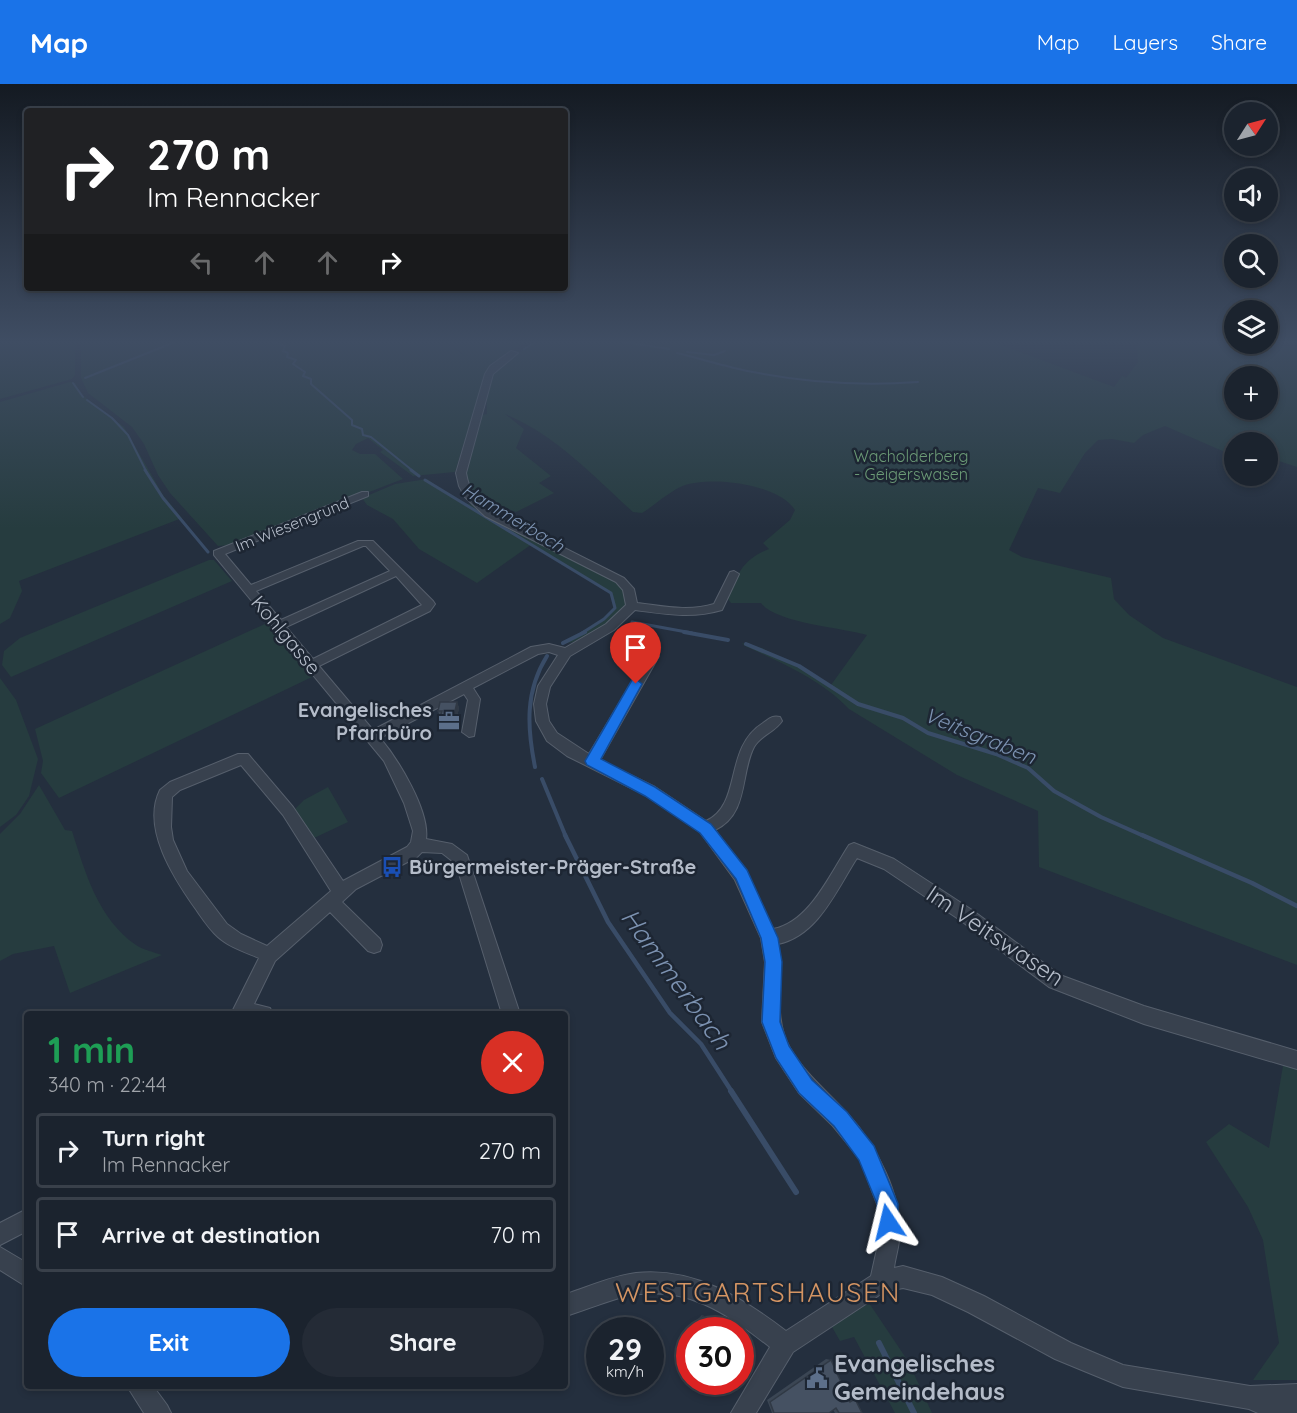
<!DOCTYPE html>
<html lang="en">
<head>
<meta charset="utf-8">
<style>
  body { margin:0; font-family:Quicksand,sans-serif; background:#242b36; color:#f1f3f6; height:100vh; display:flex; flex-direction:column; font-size:22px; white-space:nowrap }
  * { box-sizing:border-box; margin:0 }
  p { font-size:20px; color:#a0a4aa }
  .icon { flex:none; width:33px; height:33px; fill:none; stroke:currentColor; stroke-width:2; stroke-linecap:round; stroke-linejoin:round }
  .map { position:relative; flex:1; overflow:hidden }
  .drawer { position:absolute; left:24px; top:927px; width:544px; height:378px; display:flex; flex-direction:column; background:#1b232e; border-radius:6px; box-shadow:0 3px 9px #0003,0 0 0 2px #39404a }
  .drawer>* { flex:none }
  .top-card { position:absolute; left:24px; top:24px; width:544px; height:183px; border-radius:6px; box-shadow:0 3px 9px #0003,0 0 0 2px #39404a; background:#202124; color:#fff; overflow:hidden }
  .needle { width:39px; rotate:54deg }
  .controls { position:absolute; left:1224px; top:18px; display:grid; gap:12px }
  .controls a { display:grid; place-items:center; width:54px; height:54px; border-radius:50%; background:#1b232e; box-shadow:0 3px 9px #0003,0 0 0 2px #39404a; font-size:30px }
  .speed { position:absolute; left:586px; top:1233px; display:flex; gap:12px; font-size:30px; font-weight:700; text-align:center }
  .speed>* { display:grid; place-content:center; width:78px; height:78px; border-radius:50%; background:#1b232e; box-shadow:0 3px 9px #0003,0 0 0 2px #39404a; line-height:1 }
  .speed small { font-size:15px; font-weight:400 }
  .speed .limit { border:9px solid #d22; background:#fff; color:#111 }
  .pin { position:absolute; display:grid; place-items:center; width:51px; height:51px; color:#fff; margin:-62px -26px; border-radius:50% 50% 50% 0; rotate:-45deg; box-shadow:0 0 6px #0007 }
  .pin .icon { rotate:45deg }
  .me { position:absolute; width:66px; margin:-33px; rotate:350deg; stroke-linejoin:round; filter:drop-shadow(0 0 4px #0008) }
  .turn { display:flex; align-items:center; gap:21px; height:126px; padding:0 24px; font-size:27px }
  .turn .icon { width:78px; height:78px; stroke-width:2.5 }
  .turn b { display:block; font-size:42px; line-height:51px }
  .lanes { display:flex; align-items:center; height:57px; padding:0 24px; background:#0003; justify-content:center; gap:30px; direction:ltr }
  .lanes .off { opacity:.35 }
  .round { display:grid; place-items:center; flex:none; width:63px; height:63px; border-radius:32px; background:#242b36 }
  .summary { display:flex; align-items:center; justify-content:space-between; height:102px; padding:0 24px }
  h1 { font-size:36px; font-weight:700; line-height:45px; color:#1e9e55 }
  .primary-button { display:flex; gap:12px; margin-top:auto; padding:12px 24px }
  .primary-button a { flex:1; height:69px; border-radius:36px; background:#1a73e8; color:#fff; font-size:24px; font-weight:700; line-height:69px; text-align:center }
  .primary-button a+a { background:#242b36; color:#f1f3f6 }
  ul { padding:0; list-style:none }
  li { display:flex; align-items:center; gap:18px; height:75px; margin:0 12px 9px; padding:0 12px; border:3px solid #39404a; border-radius:6px }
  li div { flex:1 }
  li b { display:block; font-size:22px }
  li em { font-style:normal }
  header { display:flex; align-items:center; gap:36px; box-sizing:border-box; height:84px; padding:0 30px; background:#1a73e8; color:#fff }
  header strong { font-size:28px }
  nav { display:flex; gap:33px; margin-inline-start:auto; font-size:21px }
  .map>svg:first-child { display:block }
</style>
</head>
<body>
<header>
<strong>Map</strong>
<nav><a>Map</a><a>Layers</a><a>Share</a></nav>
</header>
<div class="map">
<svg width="1297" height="1329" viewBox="0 0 1297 1329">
  <rect width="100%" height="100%" fill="#242f3e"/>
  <!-- green -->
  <path fill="#263c3f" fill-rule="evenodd" d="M 0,258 L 75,258 L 75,291 L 72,295 L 0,315 Z
    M 81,258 L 446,258 L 467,274 L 449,258 L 525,258 L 489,281 L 491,282 L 488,285 L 475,323 L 478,326 L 474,327 L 455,388 L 413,392 L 380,368 L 383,366 L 368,354 L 356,360 L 352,366 L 360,370 L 375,370 L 403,395 L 231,461 L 218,462 L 170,409 L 158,391 L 144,360 L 132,343 L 88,309 L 81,294 Z
    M 535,258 L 993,258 L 1114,303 L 1122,292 L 1126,294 L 1138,278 L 1137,261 L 1140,258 L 1273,258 L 1297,266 L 1297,383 L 1270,374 L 1268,376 L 1268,358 L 1234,358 L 1234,372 L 1165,342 L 1143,351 L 1134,359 L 1112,355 L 1098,356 L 1085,369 L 1060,409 L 1038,404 L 1009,466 L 1022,473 L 1111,494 L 1114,515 L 1129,531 L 1163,554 L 1297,603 L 1297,881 L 1039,783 L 1038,727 L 957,691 L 849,625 C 822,596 780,578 745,562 L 742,559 L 762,564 L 831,601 L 867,551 C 844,544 775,539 761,519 L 731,519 L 728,515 C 737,490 743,475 769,465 L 763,459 L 790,436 L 795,426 C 778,400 714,392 685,401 C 671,406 655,421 642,429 L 633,428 C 593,392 556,351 505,330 L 524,345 L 516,364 L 551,392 L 539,399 L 554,409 L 516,428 L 493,419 L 484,423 C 477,416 466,407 464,396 C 463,381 476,346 481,331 L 487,330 C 484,283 504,281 535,258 ZM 1234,292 L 1268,292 L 1268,326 L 1234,326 Z
    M 70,298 L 75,299 L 81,310 L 124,343 L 163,411 L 182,434 L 19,497 L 22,507 L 10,534 L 0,540 L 0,318 Z
    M 427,395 L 464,421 L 470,420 L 619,498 L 626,507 L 629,518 L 623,530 L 577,558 L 564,559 C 582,549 600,540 613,524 L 612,515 L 608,507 L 532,460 L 477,499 L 419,465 L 393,435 L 367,421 L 362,414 L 395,400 Z
    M 209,476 L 214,476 L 232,497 L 11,593 L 2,581 L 4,567 L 20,554 Z
    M 267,539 L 312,593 L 59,714 L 41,689 L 43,677 L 35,645 Z
    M 0,594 L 16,616 L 38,675 L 29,712 L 16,731 L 0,743 Z
    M 39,701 L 65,746 L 72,747 C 85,788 98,835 136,861 C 143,866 154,868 162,871 L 70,909 L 54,862 L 13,870 L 0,877 L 0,750 L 20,730 Z
    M 328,703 L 348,738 L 312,755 L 293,727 L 304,716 Z
    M 1284,976 L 1297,981 L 1297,1296 L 1253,1296 L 1279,1259 L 1263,1156 L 1248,1123 L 1206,1058 L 1229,1040 L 1269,1064 Z
    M 869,1219 L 908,1277 L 932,1329 L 895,1329 L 854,1253 L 840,1257 L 832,1243 Z"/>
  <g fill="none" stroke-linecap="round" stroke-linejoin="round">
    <!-- stream-far4 -->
    <path stroke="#394c67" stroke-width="2" d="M 275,258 L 285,262 L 283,267 L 288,269 L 287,273 L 296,276 L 293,280 L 305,288 L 303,292 L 311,295 L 311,300 L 352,336 L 352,341 L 362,345 L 363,351 L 371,353 L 413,387
      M 624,258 L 669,265
      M 524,265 L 535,258
      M 687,268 L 714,271 L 725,267
      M 677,269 C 702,275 727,283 753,288 C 808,299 863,302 918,298
      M 85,294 L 175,258
      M 73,299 L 83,313
      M 87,316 L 112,334 L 128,351 L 146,387"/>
    <!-- stream-far3 -->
    <path stroke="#394c67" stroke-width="3" d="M 145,386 L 163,414 L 208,468
      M 411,386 L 419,392
      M 425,396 L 611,509 L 615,524 L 604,535 L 582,549
      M 632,538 L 692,549"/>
    <!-- stream-far2 -->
    <path stroke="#394c67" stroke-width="4" d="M 684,548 L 728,556
      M 563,559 L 585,548
      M 746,560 L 799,582 L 858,620 L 903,634 L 928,649 L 996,670 L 1028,684 L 1054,707 L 1101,733 L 1146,753
      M 535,683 C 527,643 525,607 547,572
      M 542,695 L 566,753"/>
    <!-- stream-far1 -->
    <path stroke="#394c67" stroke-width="4.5" d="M 565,751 L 608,838 L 670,929 L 701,960 L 732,1008
      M 1142,751 L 1252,799 L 1297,822"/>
    <!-- stream -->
    <path stroke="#394c67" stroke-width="6" d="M 731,1007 L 796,1108
      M 879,1259 L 914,1329"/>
    <defs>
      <path id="street" d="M 511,267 L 518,269 L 493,290 L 466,389 C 469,407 477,418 493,428 L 624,494 L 634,505 L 637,519 C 663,522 688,528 714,520 L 730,488 L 734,487 L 739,490 L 722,526 C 692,535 665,530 635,526 L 614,546 L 570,572 L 550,603 L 546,620 L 549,637 L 557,649 L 589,670 L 649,569 L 657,569 L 659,572 L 600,676 L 655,703 L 706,737 C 743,720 723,664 763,639 C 769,635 772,631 780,633 L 782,637 C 775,648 761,651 754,663 C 740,690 749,730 715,746 L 746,786 L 773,845 C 809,839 830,790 849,761 L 854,759 L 894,775 L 972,826 L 1060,891 L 1144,922 L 1297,967 L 1297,985 L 1144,940 L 1049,903 L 960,836 L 884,785 L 857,774 C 837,805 818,852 778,860 C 784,894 772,933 790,964 C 805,990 827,1007 847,1029 C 876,1061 904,1113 899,1157 C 898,1166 895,1175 894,1184 L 903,1182 L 942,1193 L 984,1212 L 1071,1259 L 1123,1281 L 1250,1302 L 1297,1300 L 1297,1329 L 1258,1329 L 1249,1325 L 1123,1303 L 1055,1275 L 968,1228 L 932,1211 L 903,1204 L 884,1208 L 793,1268 L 756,1329 L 731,1329 L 770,1263 C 726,1229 686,1200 627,1212 C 606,1217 586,1226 566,1232 L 566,1210 C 588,1203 612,1192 636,1189 C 694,1183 741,1213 786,1247 L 871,1192 L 879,1156 L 877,1120 L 860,1075 L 833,1042 L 799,1009 L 776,974 L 762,938 L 765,878 L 761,854 L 735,796 L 700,748 L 645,711 L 567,672 L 547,657 L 536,637 L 534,620 L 538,602 L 558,571 L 549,568 L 538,570 L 473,604 L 480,615 L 474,652 L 469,653 L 462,648 L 468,616 L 464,610 L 380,654 C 398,675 430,727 426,755 L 452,760 L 467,771 L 520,930 L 502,930 L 456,780 L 442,769 L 422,768 L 417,773 L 356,805 L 342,818 L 380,855 L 382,861 L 380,867 L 374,869 L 368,867 L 330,828 L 275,877 L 254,920 L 270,924 L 273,930 L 231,930 L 259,874 C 245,868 229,863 218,853 C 209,845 202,834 195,824 C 174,794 141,744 160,706 L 170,698 L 238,670 L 248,670 L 293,723 L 343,797 L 407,763 L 411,758 L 413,747 L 404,719 L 384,677 L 214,471 L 214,467 L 362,408 L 368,408 L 368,412 L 225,470 L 251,501 L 358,457 L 373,457 L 433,517 L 435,520 L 430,527 L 319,582 L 373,646 L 531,563 L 549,560 L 565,564 L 606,540 L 626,521 L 623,506 L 616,498 L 485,432 L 465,413 L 459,402 L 456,389 L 485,290 L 490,282 ZM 363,462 L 366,462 L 390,487 L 281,536 L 256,507 ZM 396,492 L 422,521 L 313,575 L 286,543 ZM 241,681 L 283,731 L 331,807 L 267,862 L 241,850 L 227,840 L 187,787 L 173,756 L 171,743 L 172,713 L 180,706 Z
        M 27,1125 L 27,1147 L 0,1161 L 0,1139 Z
        M 0,1163 L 27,1179 L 27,1203 L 0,1186 Z
        M 127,1302 L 153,1302 L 167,1321 L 171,1329 L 144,1329 Z"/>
    </defs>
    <!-- street casing -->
    <use href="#street" stroke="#565f6c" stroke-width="2"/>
    <!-- street -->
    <use href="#street" fill="#38414e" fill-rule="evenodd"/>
  </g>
  <!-- wall -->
  <path fill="#3b4654" d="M 457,618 L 459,624 L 455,642 L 441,642 L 439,636 L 440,633 L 438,627 Z
    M 702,1231 L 703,1232 L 690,1246 L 690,1257 L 685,1249 Z
    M 826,1275 L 831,1276 L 848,1313 L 849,1312 L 855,1315 L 862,1329 L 835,1329 L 833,1326 L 829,1329 L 772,1329 L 767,1316 Z"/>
  <!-- shaded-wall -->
  <path fill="#303945" d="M 457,618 L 459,624 L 455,642 L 453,636 Z"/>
  <!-- building -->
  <path fill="#455162" stroke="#303945" stroke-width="1.5" d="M 440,618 L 457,618 L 453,636 L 439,636 L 442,627 L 438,627 Z
    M 703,1232 L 713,1246 L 690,1246 L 690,1256 L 686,1250 Z
    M 831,1276 L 850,1318 L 855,1315 L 862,1329 L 839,1329 L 836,1324 L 829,1329 L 774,1329 L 770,1318 Z"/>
  <!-- sky -->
  <linearGradient id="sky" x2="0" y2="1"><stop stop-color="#141a22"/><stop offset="0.58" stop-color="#3f4d63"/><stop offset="1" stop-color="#3f4d63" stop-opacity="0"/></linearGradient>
  <rect width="1297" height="444" fill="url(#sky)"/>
  <!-- route -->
  <path fill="#1a73e8" stroke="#114b97" stroke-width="1.5" d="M 636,595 L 642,600 L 601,675 L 655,703 L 711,740 L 747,786 L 778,854 L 782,878 L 780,938 L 789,962 L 812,996 L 847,1028 L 874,1062 L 898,1120 L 898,1138 L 895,1146 L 888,1149 L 881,1146 L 878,1138 L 877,1120 L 859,1076 L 834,1042 L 799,1009 L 776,974 L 762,938 L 765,878 L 761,854 L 736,795 L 700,749 L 645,712 L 587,681 L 585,677 L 632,596 Z"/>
  <!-- icons -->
  <defs>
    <symbol id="office-bare" viewBox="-9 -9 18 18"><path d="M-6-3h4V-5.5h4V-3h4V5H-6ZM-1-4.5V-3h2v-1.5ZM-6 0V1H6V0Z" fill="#5c6f8a" stroke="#1d2633" stroke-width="2.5" paint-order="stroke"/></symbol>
    <symbol id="bus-bare" viewBox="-9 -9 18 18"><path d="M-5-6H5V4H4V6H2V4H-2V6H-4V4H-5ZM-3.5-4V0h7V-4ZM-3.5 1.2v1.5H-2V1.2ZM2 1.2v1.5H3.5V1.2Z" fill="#1a4fb4" stroke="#1d2633" stroke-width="2.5" paint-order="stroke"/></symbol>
    <symbol id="civic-bare" viewBox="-9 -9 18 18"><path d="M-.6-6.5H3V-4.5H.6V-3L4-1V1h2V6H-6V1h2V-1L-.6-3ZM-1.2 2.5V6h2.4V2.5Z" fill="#5c6f8a" stroke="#1d2633" stroke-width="2.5" paint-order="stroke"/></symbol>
  </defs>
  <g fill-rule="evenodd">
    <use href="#office-bare" x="434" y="622" width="30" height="30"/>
    <use href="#bus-bare" x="377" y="768" width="30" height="30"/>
    <use href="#civic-bare" x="802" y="1279" width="30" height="30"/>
  </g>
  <g text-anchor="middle" stroke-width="5" stroke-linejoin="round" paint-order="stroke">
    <!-- far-park labels -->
    <g font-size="16" fill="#6b9a76" stroke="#1d2633">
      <text x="911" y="378">Wacholderberg<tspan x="911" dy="18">- Geigerswasen</tspan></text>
    </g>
    <!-- far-street labels -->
    <g font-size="16" fill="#b4bcc9" stroke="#1d2633">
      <text transform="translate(292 440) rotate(-22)" y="6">Im Wiesengrund</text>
    </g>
    <!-- far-water labels -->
    <g font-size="18" font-style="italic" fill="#7c92b1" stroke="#1d2633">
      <text transform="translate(513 434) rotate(31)" y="6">Hammerbach</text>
    </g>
    <!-- street labels -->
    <g font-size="20" fill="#b4bcc9" stroke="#1d2633">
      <text transform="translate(286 551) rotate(50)" y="7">Kohlgasse</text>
    </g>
    <!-- poi labels -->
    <g font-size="20" font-weight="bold" fill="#b4bcc9" stroke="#1d2633" text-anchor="end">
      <text x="432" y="633">Evangelisches<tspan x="432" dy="23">Pfarrbüro</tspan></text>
      <text x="409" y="790" text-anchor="start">Bürgermeister-Präger-Straße</text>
    </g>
    <!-- water labels -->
    <g font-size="21" font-style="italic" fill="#7c92b1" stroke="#1d2633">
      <text transform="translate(980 652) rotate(22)" y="7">Veitsgraben</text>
    </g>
    <!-- near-street labels -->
    <g font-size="24" fill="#b4bcc9" stroke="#1d2633">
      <text transform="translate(995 852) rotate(34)" y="8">Im Veitswasen</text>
    </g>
    <!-- near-poi labels -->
    <g font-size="24" font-weight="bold" fill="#b4bcc9" stroke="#1d2633" text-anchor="start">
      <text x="834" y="1288">Evangelisches<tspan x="834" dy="28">Gemeindehaus</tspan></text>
    </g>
    <!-- near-water labels -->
    <g font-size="26" font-style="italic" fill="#7c92b1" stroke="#1d2633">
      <text transform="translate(676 895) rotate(54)" y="9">Hammerbach</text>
    </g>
    <!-- near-quarter labels -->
    <g font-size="27" letter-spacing="1.5" fill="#d59563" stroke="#1d2633">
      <text x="758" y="1218">WESTGARTSHAUSEN</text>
    </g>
  </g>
</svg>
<div class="controls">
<a><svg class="needle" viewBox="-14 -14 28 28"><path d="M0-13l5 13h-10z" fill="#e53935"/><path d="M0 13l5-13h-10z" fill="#a0a4aa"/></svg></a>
<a><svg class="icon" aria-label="sound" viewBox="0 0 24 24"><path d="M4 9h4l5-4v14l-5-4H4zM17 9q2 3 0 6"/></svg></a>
<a><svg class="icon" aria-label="search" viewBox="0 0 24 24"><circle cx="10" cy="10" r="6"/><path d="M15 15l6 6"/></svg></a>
<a><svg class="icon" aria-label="layers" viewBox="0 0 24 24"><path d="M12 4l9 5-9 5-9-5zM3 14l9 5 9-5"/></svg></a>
<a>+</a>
<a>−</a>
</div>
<div class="speed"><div>29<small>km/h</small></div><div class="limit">30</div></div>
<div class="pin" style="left:636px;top:600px;background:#d93025"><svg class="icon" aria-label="arrive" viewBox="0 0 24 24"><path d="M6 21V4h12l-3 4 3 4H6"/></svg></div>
<svg class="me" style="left:888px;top:1138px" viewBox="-20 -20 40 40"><path d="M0-17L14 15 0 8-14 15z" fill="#1a73e8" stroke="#fff" stroke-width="4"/></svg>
<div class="top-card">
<div class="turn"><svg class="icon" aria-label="right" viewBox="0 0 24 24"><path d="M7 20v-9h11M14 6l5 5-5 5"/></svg><div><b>270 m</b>Im Rennacker</div></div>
<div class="lanes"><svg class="icon off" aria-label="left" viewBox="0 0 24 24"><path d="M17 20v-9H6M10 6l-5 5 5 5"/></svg><svg class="icon off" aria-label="ahead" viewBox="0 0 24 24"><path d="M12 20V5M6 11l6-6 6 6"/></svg><svg class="icon off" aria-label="ahead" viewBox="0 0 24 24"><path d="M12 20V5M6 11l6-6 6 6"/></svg><svg class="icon" aria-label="right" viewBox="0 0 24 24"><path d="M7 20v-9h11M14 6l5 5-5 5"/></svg></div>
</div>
<section class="drawer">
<div class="summary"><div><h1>1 min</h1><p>340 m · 22:44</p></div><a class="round" style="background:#d93025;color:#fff"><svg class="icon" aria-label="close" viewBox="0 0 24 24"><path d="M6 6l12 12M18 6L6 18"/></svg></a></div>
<ul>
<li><svg class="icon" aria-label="right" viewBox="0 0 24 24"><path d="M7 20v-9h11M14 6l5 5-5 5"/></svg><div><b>Turn right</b><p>Im Rennacker</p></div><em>270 m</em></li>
<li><svg class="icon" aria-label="arrive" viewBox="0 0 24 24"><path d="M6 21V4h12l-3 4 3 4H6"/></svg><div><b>Arrive at destination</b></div><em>70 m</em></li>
</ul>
<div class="primary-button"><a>Exit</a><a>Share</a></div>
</section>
</div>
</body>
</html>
